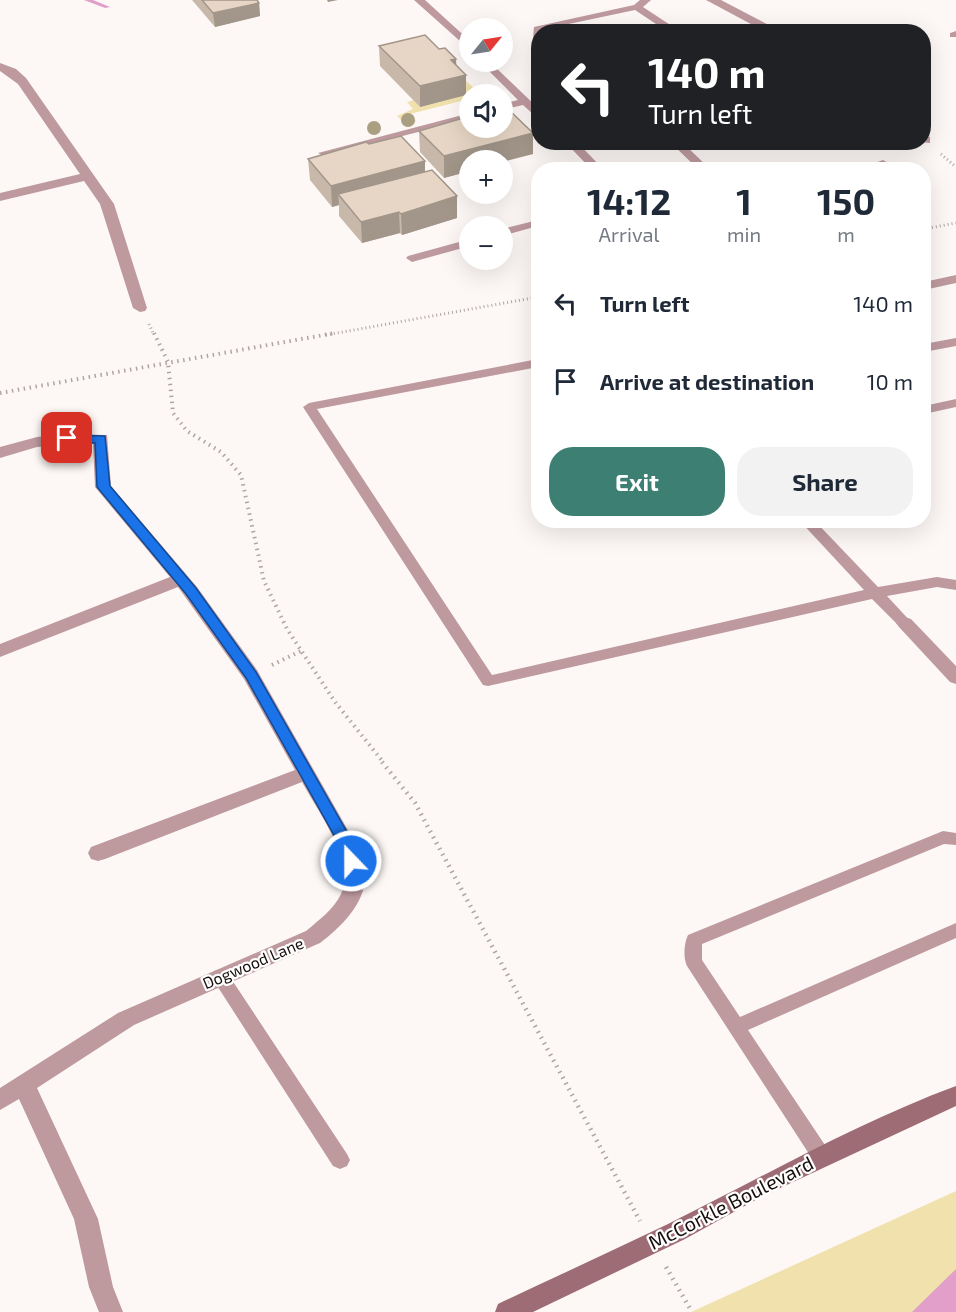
<!DOCTYPE html>
<html lang="en">
<head>
<meta charset="utf-8">
<style>
  body { margin:0; font-family:"Exo 2",sans-serif; background:#f2f2f3; color:#1f2937; height:100vh; display:flex; flex-direction:column; font-size:22px; white-space:nowrap }
  * { box-sizing:border-box; margin:0 }
  p { font-size:20px; color:#747a83 }
  .icon { flex:none; width:33px; height:33px; fill:none; stroke:currentColor; stroke-width:2; stroke-linecap:round; stroke-linejoin:round }
  .map { position:relative; flex:1; overflow:hidden }
  .panel { position:absolute; left:531px; top:162px; width:400px; height:366px; display:flex; flex-direction:column; background:#fff; border-radius:24px; box-shadow:0 6px 24px #0002 }
  .panel>* { flex:none }
  .banner { position:absolute; left:531px; top:24px; width:400px; height:126px; border-radius:24px; box-shadow:0 6px 24px #0002; background:#202124; color:#fff; overflow:hidden }
  .needle { width:39px; rotate:60deg }
  .tools { position:absolute; left:459px; top:18px; display:grid; gap:12px }
  .tools a { display:grid; place-items:center; width:54px; height:54px; border-radius:50%; background:#fff; box-shadow:0 6px 24px #0002; font-size:30px }
  .pin { position:absolute; display:grid; place-items:center; width:51px; height:51px; color:#fff; margin:-26px; border-radius:12px; box-shadow:0 3px 9px #0006 }
  .me { position:absolute; width:66px; margin:-33px; rotate:338deg; stroke-linejoin:round; filter:drop-shadow(0 0 4px #0008) }
  .turn { display:flex; align-items:center; gap:21px; height:126px; padding:0 18px; font-size:27px }
  .turn .icon { width:78px; height:78px; stroke-width:2.5 }
  .turn b { display:block; font-size:42px; line-height:51px }
  .eta { display:flex; justify-content:space-evenly; align-items:center; height:102px; text-align:center }
  .eta b { font-size:36px; font-weight:700; line-height:42px }
  .action { display:flex; gap:12px; margin-top:auto; padding:12px 18px }
  .action a { flex:1; height:69px; border-radius:24px; background:#3d8073; color:#fff; font-size:24px; font-weight:700; line-height:69px; text-align:center }
  .action a+a { background:#f2f2f3; color:#1f2937 }
  ul { padding:0; list-style:none }
  li { display:flex; align-items:center; gap:18px; height:78px; padding:0 18px }
  li div { flex:1 }
  li b { display:block; font-size:22px }
  li em { font-style:normal }
  .map>svg:first-child { display:block }
</style>
</head>
<body>
<div class="map">
<svg width="956" height="1312" viewBox="0 0 956 1312">
  <rect width="100%" height="100%" fill="#fdf8f6"/>
  <!-- green -->
  <path fill="#f0e1ad" d="M 463,78 L 480,94 L 470,94 L 469,99 L 410,114 L 416,121 L 413,125 L 405,124 L 397,116 L 413,109 L 407,102 L 414,100 L 420,107 Z
    M 956,1191 L 956,1312 L 691,1312 Z"/>
  <!-- water -->
  <path fill="#e19fc9" d="M 956,1269 L 956,1312 L 912,1312 Z"/>
  <g fill="none" stroke-linecap="round" stroke-linejoin="round">
    <!-- stream -->
    <path fill="#e19fc9" fill-rule="evenodd" d="M 84,0 L 93,0 L 110,7 L 105,8 Z"/>
    <!-- path-far2 -->
    <path stroke="#ada6a4" stroke-width="3" stroke-dasharray="1 3" stroke-linecap="butt" d="M 941,154 L 956,167
      M 924,229 L 956,223
      M 149,324 L 154,335
      M 326,335 L 538,297"/>
    <!-- path-far1 -->
    <path stroke="#ada6a4" stroke-width="4" stroke-dasharray="1.5 4.5" stroke-linecap="butt" d="M 154,333 L 168,362 L 173,413 L 187,431 L 221,452 L 241,475 L 264,581 L 287,629 L 335,702 L 384,763
      M 0,393 L 335,333
      M 272,665 L 301,651"/>
    <!-- path -->
    <path stroke="#ada6a4" stroke-width="4.5" stroke-dasharray="1.5 5" stroke-linecap="butt" d="M 382,762 L 415,803 L 640,1221
      M 666,1267 L 692,1312"/>
    <!-- lane -->
    <path fill="#be9a9f" fill-rule="evenodd" d="M 414,0 L 425,0 L 470,41 L 470,50 Z
      M 640,0 L 651,0 L 643,7 L 681,32 L 668,32 L 635,10 L 545,29 L 538,32 L 538,41 L 533,38 L 534,27 L 634,5 Z
      M 956,31 L 956,37 L 950,37 L 950,33 Z
      M 480,62 L 490,62 L 538,108 L 538,116 L 534,115 L 523,105 L 502,110 L 502,104 L 518,100 Z
      M 470,113 L 470,119 L 323,156 L 318,153 Z
      M 565,142 L 577,142 L 604,170 L 592,170 Z
      M 670,142 L 682,142 L 711,170 L 699,170 Z
      M 883,160 L 888,163 C 879,170 867,170 856,170 Z
      M 538,220 L 538,226 L 502,236 L 502,229 Z
      M 470,239 L 470,246 L 412,262 L 406,258 L 408,256 Z
      M 956,275 L 956,283 L 924,290 L 924,282 Z
      M 956,338 L 956,346 L 924,352 L 924,344 Z
      M 538,359 L 538,367 L 317,409 L 492,675 L 864,590 L 799,520 L 814,520 L 878,587 L 937,577 L 956,580 L 956,590 L 937,587 L 887,596 L 912,623 L 905,628 L 900,627 L 872,599 L 488,686 L 483,685 L 303,407 L 309,403 Z
      M 956,399 L 956,407 L 924,414 L 924,406 Z
      M 943,831 L 956,833 L 956,845 L 944,844 L 702,944 L 702,960 L 740,1017 L 956,923 L 956,938 L 748,1030 L 829,1151 L 832,1157 L 829,1163 L 822,1166 L 815,1163 L 687,966 C 683,958 684,943 688,935 Z
      M 220,969 L 226,971 L 347,1154 L 350,1160 L 347,1166 L 340,1169 L 333,1166 L 214,981 L 211,976 L 214,971 Z"/>
    <!-- street -->
    <path fill="#be9a9f" fill-rule="evenodd" d="M 706,0 L 721,0 L 782,32 L 766,32 Z
      M 0,63 L 16,69 L 26,78 L 114,204 L 147,308 L 145,311 L 140,312 L 133,308 L 100,204 L 84,181 L 0,201 L 0,193 L 80,174 L 18,84 L 0,71 Z
      M 924,135 L 930,137 L 930,143 L 920,142 L 924,142 Z
      M 62,434 L 107,435 L 111,486 L 197,587 L 257,670 L 357,846 C 359,855 364,864 365,873 C 367,902 341,927 320,943 L 134,1025 L 37,1088 L 98,1219 L 113,1287 L 123,1312 L 99,1312 L 89,1287 L 74,1219 L 19,1099 L 0,1110 L 0,1088 L 118,1013 L 306,931 C 318,921 334,909 341,894 C 356,862 317,810 302,782 L 105,859 L 98,861 L 91,859 L 88,853 L 91,847 L 295,770 L 244,679 L 178,587 L 0,657 L 0,644 L 170,577 L 95,487 L 93,444 L 37,447 L 0,458 L 0,447 L 37,437 Z
      M 905,617 L 911,619 L 956,666 L 956,684 L 950,682 L 899,627 L 896,623 Z"/>
    <!-- secondary -->
    <path fill="#9e6c74" fill-rule="evenodd" d="M 956,1086 L 956,1106 L 761,1197 L 685,1239 L 533,1312 L 495,1312 L 498,1304 C 555,1277 612,1251 668,1224 C 763,1177 856,1123 956,1086 Z"/>
  </g>
  <!-- trees -->
  <g fill="#aa9f81">
    <circle cx="408" cy="120" r="7"/>
    <circle cx="374" cy="128" r="7"/>
  </g>
  <!-- wall -->
  <path fill="#c7b8a9" d="M 192,0 L 257,0 L 259,3 L 260,16 L 215,27 Z
    M 379,46 L 439,49 L 456,59 L 456,65 L 466,95 L 420,107 L 380,66 Z
    M 419,131 L 533,154 L 470,160 L 470,171 L 444,178 L 420,152 Z
    M 369,144 L 425,161 L 425,172 L 457,196 L 457,218 L 402,235 L 400,233 L 362,243 L 339,216 L 339,205 L 332,207 L 310,180 L 308,159 Z"/>
  <!-- shaded-wall -->
  <path fill="#a2968a" d="M 327,0 L 338,0 L 328,2 Z
    M 259,3 L 260,16 L 215,27 L 213,13 Z
    M 456,59 L 457,77 L 466,75 L 466,95 L 420,107 L 420,86 L 451,60 Z
    M 533,133 L 533,154 L 502,162 L 502,160 L 470,160 L 470,171 L 444,178 L 444,156 Z
    M 425,161 L 425,182 L 338,194 L 339,205 L 332,207 L 331,186 Z
    M 457,196 L 457,218 L 402,235 L 401,214 Z
    M 399,212 L 400,233 L 362,243 L 361,222 Z"/>
  <!-- building -->
  <path fill="#e7d6c5" stroke="#a2968a" stroke-width="1.5" d="M 202,0 L 257,0 L 259,3 L 213,13 Z
    M 425,35 L 439,49 L 445,48 L 456,59 L 451,60 L 466,75 L 420,86 L 379,46 Z
    M 508,109 L 533,133 L 444,156 L 419,131 L 470,116 L 470,128 L 502,128 L 502,111 Z
    M 401,136 L 425,161 L 331,186 L 308,159 L 366,142 L 369,144 Z
    M 432,170 L 457,196 L 401,214 L 399,212 L 361,222 L 338,194 Z"/>
  <!-- route -->
  <path fill="#1a73e8" stroke="#114b97" stroke-width="1.5" d="M 67,435 L 105,436 L 110,486 L 196,588 L 256,672 L 355,846 L 358,861 L 356,865 L 345,865 L 340,846 L 246,678 L 186,594 L 97,487 L 95,443 L 63,441 L 61,438 Z"/>
  <g text-anchor="middle" stroke-width="4.5" stroke-linejoin="round" paint-order="stroke">
    <!-- street labels -->
    <g font-size="16" fill="#170f0d" stroke="#fff">
      <text transform="translate(253 963) rotate(-23)" y="6">Dogwood Lane</text>
    </g>
    <!-- near-street labels -->
    <g font-size="20" fill="#170f0d" stroke="#fff">
      <text transform="translate(731 1203) rotate(-27)" y="7">McCorkle Boulevard</text>
    </g>
  </g>
</svg>
<div class="tools">
<a><svg class="needle" viewBox="-14 -14 28 28"><path d="M0-13l5 13h-10z" fill="#e53935"/><path d="M0 13l5-13h-10z" fill="#747a83"/></svg></a>
<a><svg class="icon" aria-label="sound" viewBox="0 0 24 24"><path d="M4 9h4l5-4v14l-5-4H4zM17 9q2 3 0 6"/></svg></a>
<a>+</a>
<a>−</a>
</div>
<div class="pin" style="left:67px;top:438px;background:#d93025"><svg class="icon" aria-label="arrive" viewBox="0 0 24 24"><path d="M6 21V4h12l-3 4 3 4H6"/></svg></div>
<svg class="me" style="left:351px;top:861px" viewBox="-20 -20 40 40"><circle r="17" fill="#1a73e8" stroke="#fff" stroke-width="3"/><path d="M0-11L8 9 0 5-8 9z" fill="#fff"/></svg>
<div class="banner">
<div class="turn"><svg class="icon" aria-label="left" viewBox="0 0 24 24"><path d="M17 20v-9H6M10 6l-5 5 5 5"/></svg><div><b>140 m</b>Turn left</div></div>
</div>
<section class="panel">
<div class="eta">
<div><b>14:12</b><p>Arrival</p></div>
<div><b>1</b><p>min</p></div>
<div><b>150</b><p>m</p></div>
</div>
<ul>
<li><svg class="icon" aria-label="left" viewBox="0 0 24 24"><path d="M17 20v-9H6M10 6l-5 5 5 5"/></svg><div><b>Turn left</b></div><em>140 m</em></li>
<li><svg class="icon" aria-label="arrive" viewBox="0 0 24 24"><path d="M6 21V4h12l-3 4 3 4H6"/></svg><div><b>Arrive at destination</b></div><em>10 m</em></li>
</ul>
<div class="action"><a>Exit</a><a>Share</a></div>
</section>
</div>
</body>
</html>
